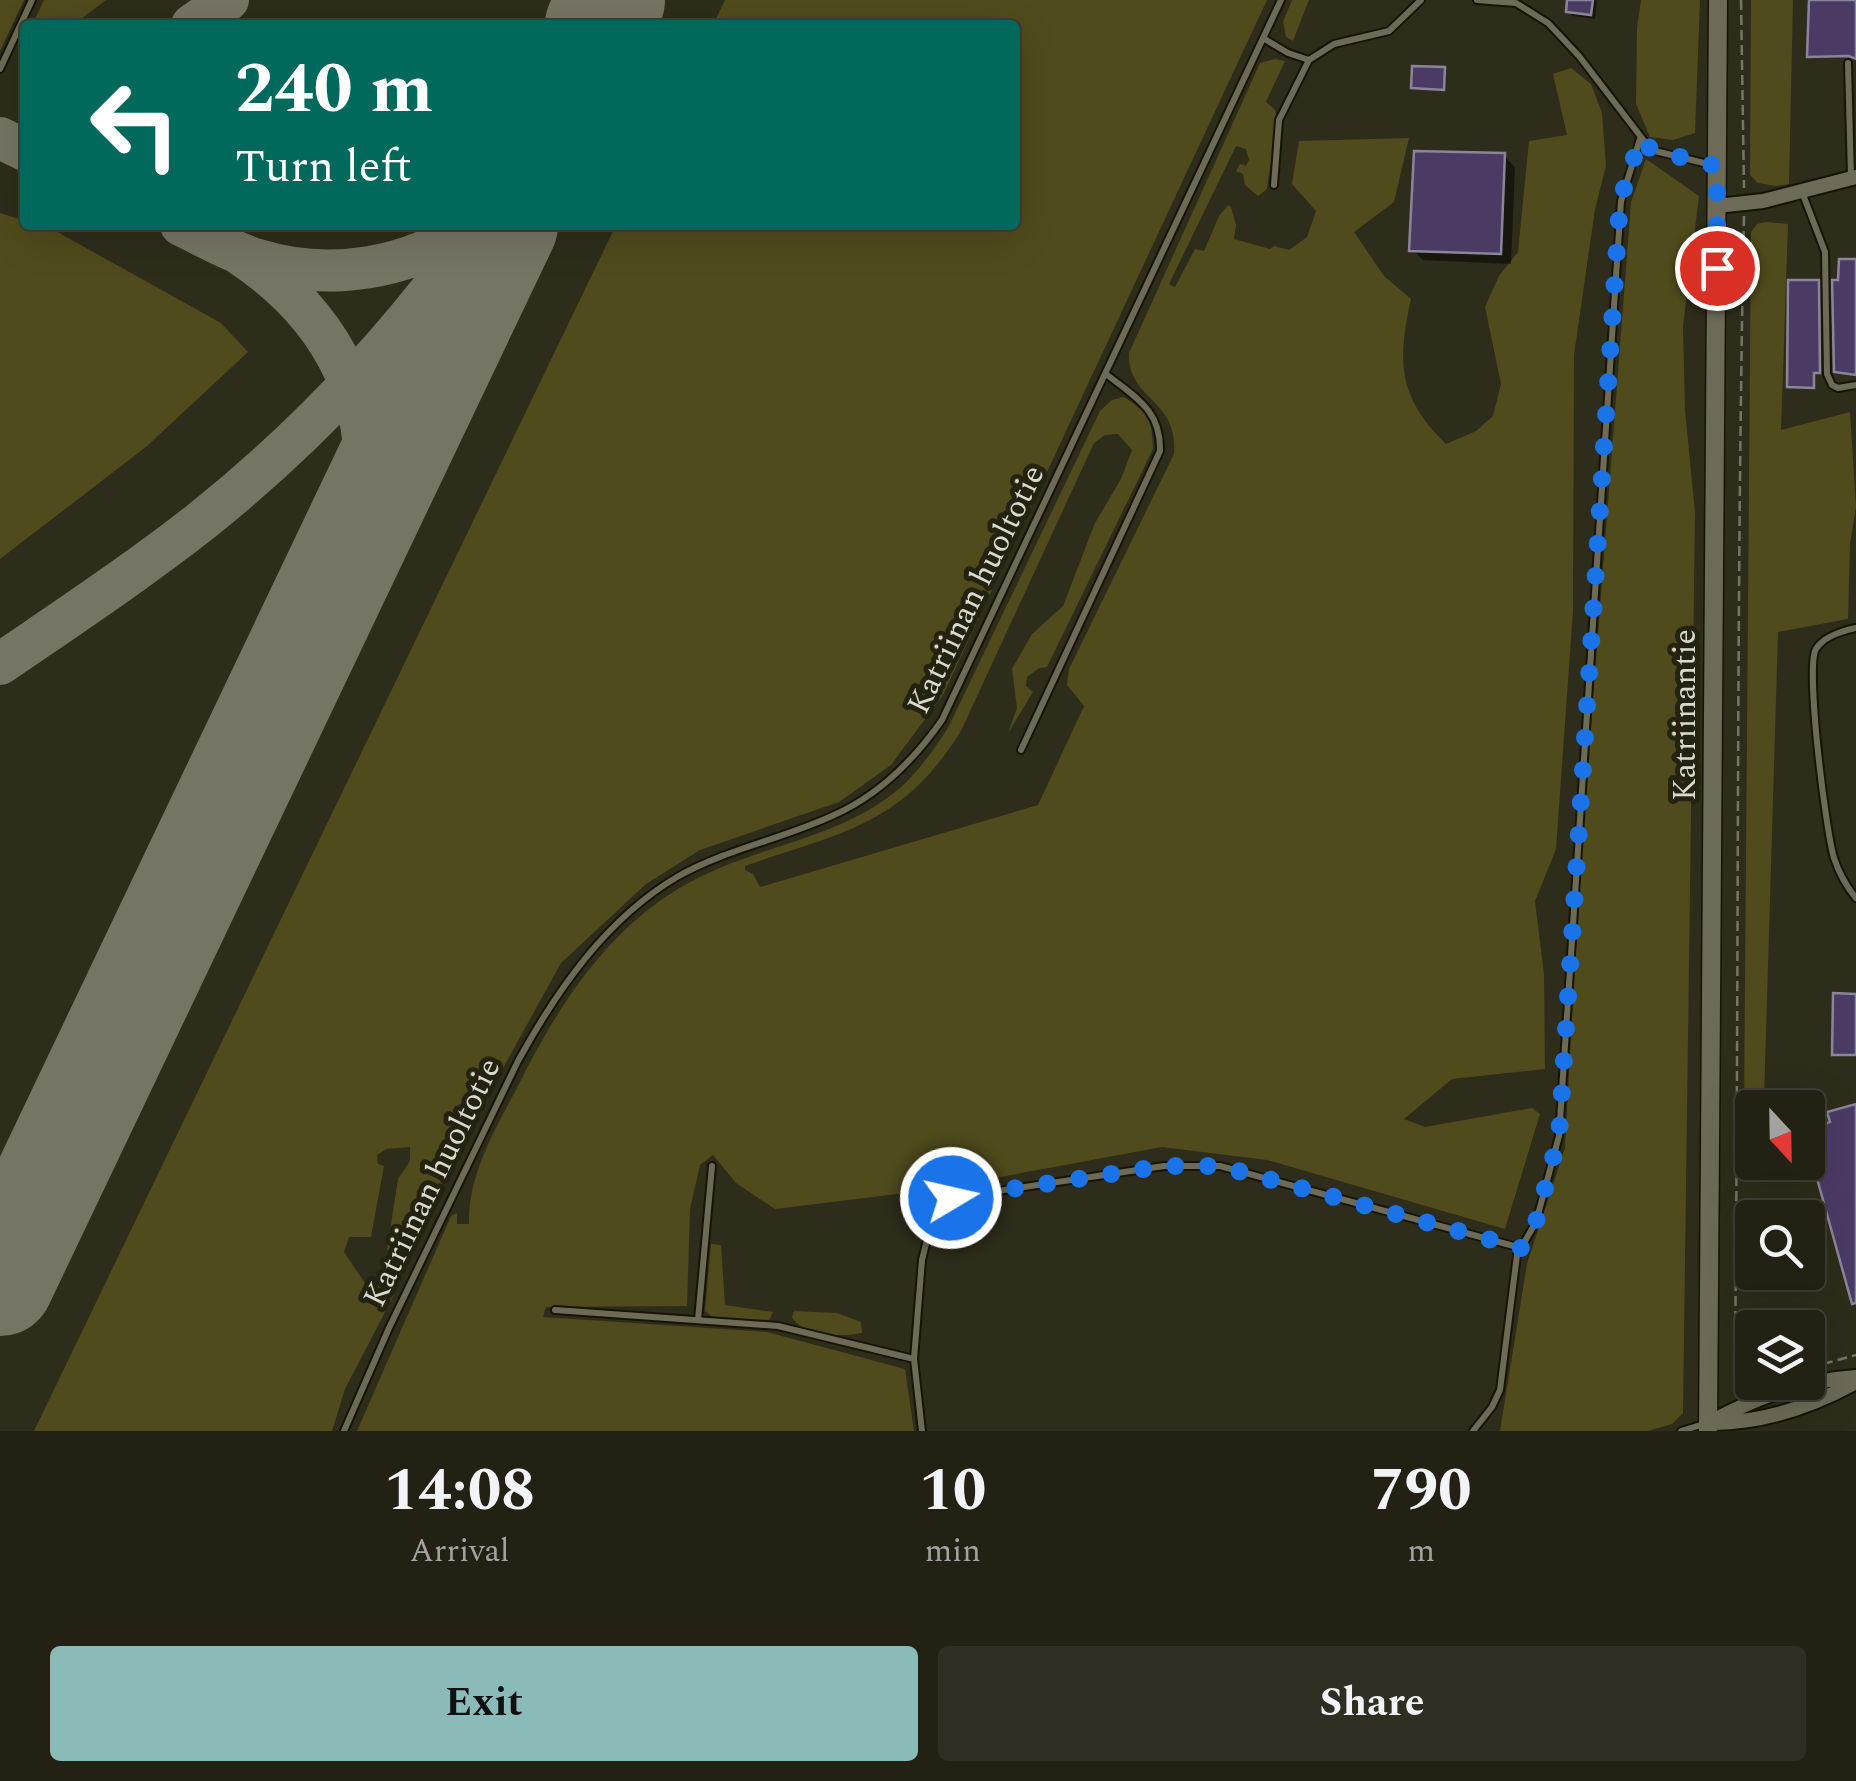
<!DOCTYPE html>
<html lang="en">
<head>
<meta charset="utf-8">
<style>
  body { margin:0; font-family:Spectral,serif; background:#2e2e22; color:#f1f3f6; height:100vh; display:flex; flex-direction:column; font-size:38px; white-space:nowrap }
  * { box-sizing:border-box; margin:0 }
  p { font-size:32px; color:#a2a3a0 }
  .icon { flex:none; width:55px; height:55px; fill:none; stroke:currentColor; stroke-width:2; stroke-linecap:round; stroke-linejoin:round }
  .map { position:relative; height:1431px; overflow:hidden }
  .details { display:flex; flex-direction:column; background:#222114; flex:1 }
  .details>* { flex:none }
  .hud { position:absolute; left:20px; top:20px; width:1000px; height:210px; border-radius:10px; box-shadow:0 10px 40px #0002,0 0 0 2px #3f3e34; background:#00695c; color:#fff; overflow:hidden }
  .needle { width:65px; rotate:158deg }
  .tools { position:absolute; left:1735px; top:1090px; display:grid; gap:20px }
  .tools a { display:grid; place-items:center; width:90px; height:90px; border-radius:10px; background:#222114; box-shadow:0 10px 40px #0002,0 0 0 2px #3f3e34; font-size:50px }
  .pin { position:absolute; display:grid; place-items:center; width:85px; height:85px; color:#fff; margin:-42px; border:5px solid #fff; border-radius:50%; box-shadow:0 2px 10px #0007 }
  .me { position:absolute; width:110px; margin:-55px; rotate:81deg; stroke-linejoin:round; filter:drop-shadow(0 0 8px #0008) }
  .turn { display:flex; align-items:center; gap:35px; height:210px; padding:0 50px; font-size:45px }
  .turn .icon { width:130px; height:130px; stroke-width:2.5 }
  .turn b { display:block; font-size:70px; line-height:85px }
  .eta { display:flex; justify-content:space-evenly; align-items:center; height:170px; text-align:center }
  .eta b { font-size:60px; font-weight:700; line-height:70px }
  .primary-button { display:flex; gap:20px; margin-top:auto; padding:20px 50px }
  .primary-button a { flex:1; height:115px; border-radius:10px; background:#8bbbb9; color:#111; font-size:40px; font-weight:700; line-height:115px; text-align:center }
  .primary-button a+a { background:#2e2e22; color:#f1f3f6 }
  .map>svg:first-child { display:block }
</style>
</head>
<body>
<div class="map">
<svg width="1856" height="1431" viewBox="0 0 1856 1431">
  <rect width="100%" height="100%" fill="#2e2c1a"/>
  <!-- green -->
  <path fill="#504b1c" d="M 0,0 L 24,0 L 0,51 Z
    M 44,0 L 106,0 L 73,25 L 32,25 Z
    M 725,0 L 1267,0 L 943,695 L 891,765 L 839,802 L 700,850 L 646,884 L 561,963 L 454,1157 L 406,1268 L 395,1267 L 387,1250 L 398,1179 L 410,1161 L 410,1147 L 386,1149 L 377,1155 L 378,1164 L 384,1166 L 371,1237 L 349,1237 L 344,1252 L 367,1286 L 381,1278 L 394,1295 L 345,1389 L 332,1431 L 34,1431 L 616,225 L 1015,225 L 1015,25 L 713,25 Z
    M 1292,0 L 1309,0 L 1293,41 L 1286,37 L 1283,22 Z
    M 1641,0 L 1700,0 L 1695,133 L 1673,140 L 1650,137 L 1636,104 L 1637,28 Z
    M 1751,0 L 1793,0 L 1789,184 L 1776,186 L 1758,183 L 1750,175 Z
    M 1275,59 L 1285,61 L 1266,102 L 1275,110 L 1277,118 L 1267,189 L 1258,196 L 1245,185 L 1243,174 L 1236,171 L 1240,164 L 1246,166 L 1249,160 L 1246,149 L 1236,146 L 1169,284 L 1175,287 L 1195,249 L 1204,251 L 1219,216 L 1228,205 L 1231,207 L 1236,225 L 1234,239 L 1270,249 L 1274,246 L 1289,250 L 1307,237 L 1316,211 L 1292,184 L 1299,141 L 1409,138 L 1394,202 L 1354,232 L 1384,276 L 1411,299 C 1397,362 1398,397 1446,444 L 1476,431 L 1493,416 L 1501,384 L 1485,307 L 1499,276 L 1518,252 L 1529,141 L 1567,135 L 1553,74 L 1571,68 L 1591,84 L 1602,113 L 1606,166 L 1595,209 L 1574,355 L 1573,611 L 1556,849 L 1535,901 L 1544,974 L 1545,1069 L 1452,1079 L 1404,1119 L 1425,1127 L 1532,1108 L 1540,1114 L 1505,1229 L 1267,1160 L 1162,1147 L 930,1190 L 775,1209 L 736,1183 L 713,1155 L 700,1165 L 690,1209 L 687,1306 L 546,1307 L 543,1317 L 767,1332 L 905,1369 L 914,1431 L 357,1431 L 451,1216 L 457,1213 L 457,1224 L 469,1224 C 468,1172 497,1127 520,1082 C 557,1008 605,933 678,889 C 747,846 837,842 900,788 C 919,771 934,749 948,728 L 1100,411 L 1112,400 L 1124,397 C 1149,413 1152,419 1153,449 L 1047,667 L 1039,668 L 1027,677 L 1026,686 L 1033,692 L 1008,733 L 1017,708 L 1012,669 L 1032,634 L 1063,606 L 1095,523 L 1121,479 L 1132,450 L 1118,434 L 1105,435 L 1094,443 L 961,731 C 902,826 842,832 745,866 L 745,870 L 753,874 L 760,887 L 1038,805 L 1084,706 L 1067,685 L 1069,669 L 1174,454 C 1179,399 1127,400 1129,353 L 1260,63 Z
    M 1646,159 L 1699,196 L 1683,326 L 1685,410 L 1695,513 L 1683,1413 L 1672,1424 L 1648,1431 L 1500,1431 L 1527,1264 L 1565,1148 L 1580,870 L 1631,202 Z
    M 0,213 L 25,221 L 25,225 L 52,229 L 221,323 L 248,352 L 146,447 L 0,559 Z
    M 1766,222 L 1788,224 L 1781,430 L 1850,412 L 1856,507 L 1850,544 L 1848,619 L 1778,632 L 1764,1100 L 1744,1106 L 1751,232 L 1757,224 Z
    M 711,1244 L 721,1245 L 725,1305 L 773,1312 L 769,1320 L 715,1319 L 705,1311 Z
    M 794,1311 L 837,1313 L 861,1322 L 862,1333 C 842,1337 803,1337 792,1317 Z"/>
  <!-- shadow -->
  <path fill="#0007" d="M 1570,0 L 1597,0 L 1595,19 L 1573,16 L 1568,11 Z
    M 1504,156 L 1515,167 L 1511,264 L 1423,260 L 1412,250 Z
    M 1818,282 L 1821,374 L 1815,374 L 1814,388 L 1791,388 Z"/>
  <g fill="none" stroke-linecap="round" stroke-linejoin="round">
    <!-- taxiway -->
    <path stroke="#767464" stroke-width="42" d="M 192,25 L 228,0
      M 0,138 L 25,150
      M 181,225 C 206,237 231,252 258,260 C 329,282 411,269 471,225
      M 238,253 C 333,315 388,414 354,529 C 347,554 335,577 325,601
      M 0,664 C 67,618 135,573 199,523 C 306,438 401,336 480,225"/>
    <!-- runway -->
    <path stroke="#767464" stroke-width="108" d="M 599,25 L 611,0
      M 0,1282 L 504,225"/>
  </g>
  <!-- building -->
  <path fill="#4a3b65" stroke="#8b8599" stroke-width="2.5" d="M 1567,0 L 1593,0 L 1591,15 L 1566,12 Z
    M 1809,0 L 1856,0 L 1856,59 L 1849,56 L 1807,57 Z
    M 1412,66 L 1445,67 L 1444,90 L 1411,88 Z
    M 1414,151 L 1505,153 L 1501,254 L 1409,251 Z
    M 1839,259 L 1856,259 L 1856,375 L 1834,372 L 1832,280 L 1838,280 Z
    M 1788,280 L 1819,280 L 1820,373 L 1814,373 L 1814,388 L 1787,387 Z
    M 1833,993 L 1856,994 L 1856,1055 L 1832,1055 Z
    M 1856,1104 L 1856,1303 L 1852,1304 L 1808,1146 L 1808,1129 L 1830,1122 L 1827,1112 Z"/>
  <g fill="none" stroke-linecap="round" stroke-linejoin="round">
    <defs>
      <path id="lane" d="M 1477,0 L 1516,3 L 1548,23 L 1579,56 L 1651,150 L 1712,165
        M 1263,38 L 1288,53 L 1309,60
        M 1848,63 L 1851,177
        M 0,69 L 32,0
        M 1274,185 L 1279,120 L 1309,60 L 1334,44 L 1389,31 L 1421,0
        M 1802,192 L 1825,252 L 1827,374 L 1832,385 L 1838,388 L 1856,385
        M 1856,628 C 1842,631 1824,636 1816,649 C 1805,667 1826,832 1834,858 C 1839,873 1846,886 1856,898
        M 1021,750 L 1160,451 C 1161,410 1136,398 1106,374
        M 555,1310 L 778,1326 L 914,1359 L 922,1260 L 933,1216 L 951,1198 L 1164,1166 L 1220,1166 L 1521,1248 L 1536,1222 L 1559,1136 L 1621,201 L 1640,139
        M 698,1320 L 712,1166
        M 914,1359 L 922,1431
        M 344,1431 L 389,1328 L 518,1061 C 557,990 606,919 677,877 C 726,849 783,839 834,815 C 879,795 914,760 942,720 L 1281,0
        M 1473,1431 L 1492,1407 L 1500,1390 L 1517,1255 L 1521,1248
        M 1681,1431 L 1704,1424"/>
      <path id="street" d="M 1717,206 L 1763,201 L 1856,177
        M 1709,1423 C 1758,1396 1800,1381 1856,1377
        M 1714,1423 C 1765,1422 1811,1407 1856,1382"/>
      <path id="secondary" d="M 1708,1431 L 1718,0"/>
    </defs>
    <!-- lane casing -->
    <use href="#lane" stroke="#161404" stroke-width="10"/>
    <!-- street casing -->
    <use href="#street" stroke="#161404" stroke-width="18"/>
    <!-- secondary casing -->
    <use href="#secondary" stroke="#161404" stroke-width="21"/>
    <!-- path -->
    <path stroke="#777666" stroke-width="2.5" stroke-dasharray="10 5" stroke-linecap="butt" d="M 1741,0 L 1744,188
      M 1744,216 C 1736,598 1739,979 1735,1360 L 1743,1377 L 1752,1381
      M 1823,1364 L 1856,1355"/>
    <!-- lane -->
    <use href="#lane" stroke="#6d6b57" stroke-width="6"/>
    <!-- street -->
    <use href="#street" stroke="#6d6b57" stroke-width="14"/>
    <!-- secondary -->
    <use href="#secondary" stroke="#6d6b57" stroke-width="18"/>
  </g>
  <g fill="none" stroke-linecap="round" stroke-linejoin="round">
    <!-- route -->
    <path stroke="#1a73e8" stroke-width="18" stroke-dasharray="0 32.4" d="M 951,1198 L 1164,1166 L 1220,1166 L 1521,1248 L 1536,1222 L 1559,1136 L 1620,201 L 1640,139 L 1652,150 L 1717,166 L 1717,268"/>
  </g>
  <g text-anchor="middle" stroke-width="10" stroke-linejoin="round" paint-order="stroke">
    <!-- street labels -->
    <g font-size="32" fill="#dad9cd" stroke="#242210">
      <text transform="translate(975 589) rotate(-64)" y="11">Katriinan huoltotie</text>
      <text transform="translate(1684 715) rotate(-90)" y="11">Katriinantie</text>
      <text transform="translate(431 1182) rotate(-64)" y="11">Katriinan huoltotie</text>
    </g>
  </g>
</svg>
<div class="tools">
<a><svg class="needle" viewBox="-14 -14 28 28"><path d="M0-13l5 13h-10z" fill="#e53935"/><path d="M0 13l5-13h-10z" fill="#a2a3a0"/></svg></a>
<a><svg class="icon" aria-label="search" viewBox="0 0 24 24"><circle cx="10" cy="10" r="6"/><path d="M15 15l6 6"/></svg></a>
<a><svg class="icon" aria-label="layers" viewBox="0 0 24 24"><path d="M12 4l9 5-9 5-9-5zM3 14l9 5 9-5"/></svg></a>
</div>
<div class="pin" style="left:1717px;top:268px;background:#d93025"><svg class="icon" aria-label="arrive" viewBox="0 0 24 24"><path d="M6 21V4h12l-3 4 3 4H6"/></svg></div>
<svg class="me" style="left:951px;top:1198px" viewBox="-20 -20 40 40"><circle r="17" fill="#1a73e8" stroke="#fff" stroke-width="3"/><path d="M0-11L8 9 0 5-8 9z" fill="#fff"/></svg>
<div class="hud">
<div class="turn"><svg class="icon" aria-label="left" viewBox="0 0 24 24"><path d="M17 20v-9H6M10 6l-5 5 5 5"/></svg><div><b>240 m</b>Turn left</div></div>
</div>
</div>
<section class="details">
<div class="eta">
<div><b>14:08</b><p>Arrival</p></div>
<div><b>10</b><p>min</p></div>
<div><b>790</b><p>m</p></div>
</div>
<div class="primary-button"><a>Exit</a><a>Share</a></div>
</section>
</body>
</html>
